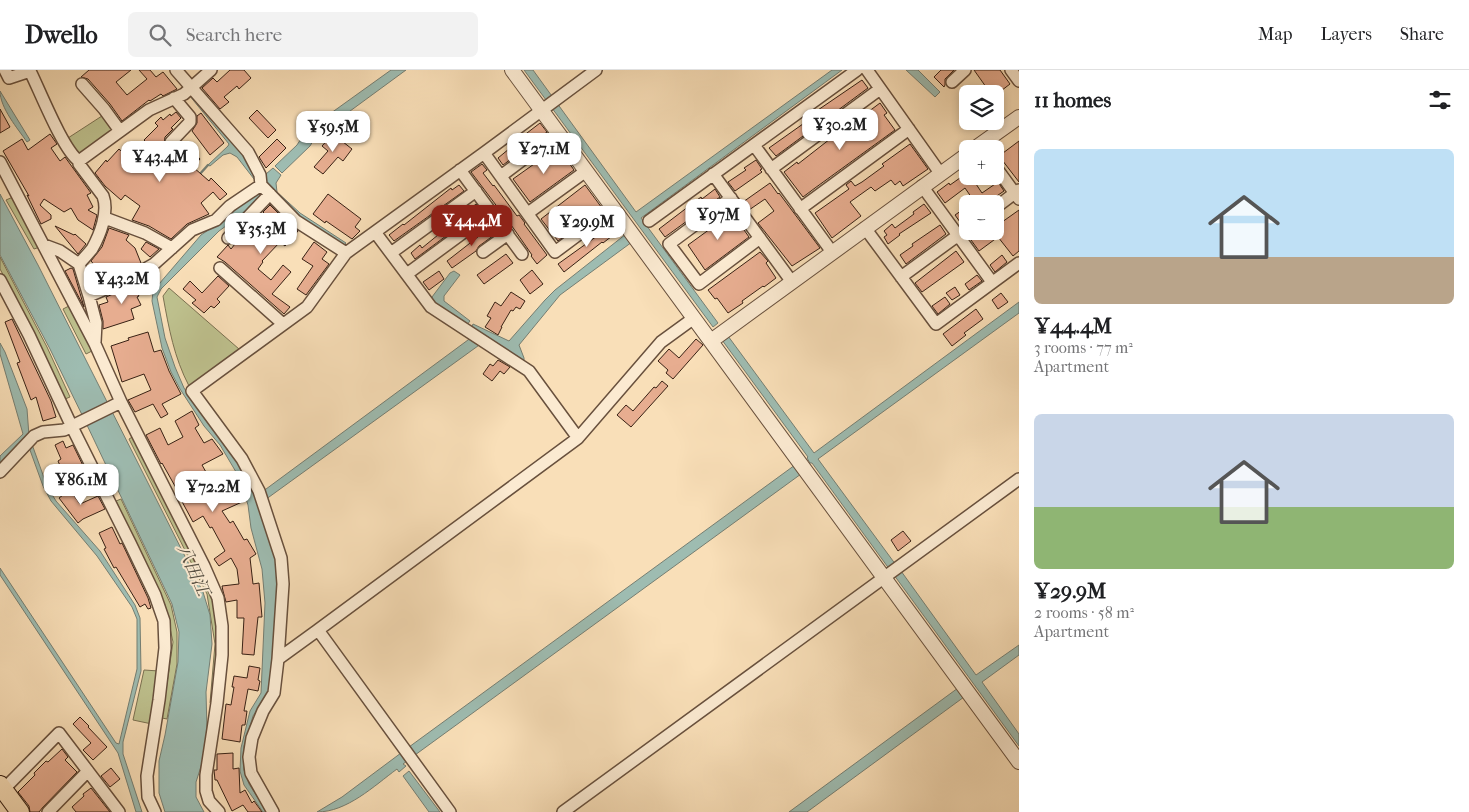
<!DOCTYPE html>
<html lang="en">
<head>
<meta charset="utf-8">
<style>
	body { margin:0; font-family:"IM FELL French Canon","Noto Serif JP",serif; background:#f2f2f2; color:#202124; height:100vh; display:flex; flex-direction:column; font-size:19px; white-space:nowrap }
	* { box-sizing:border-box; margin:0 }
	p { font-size:16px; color:#757577 }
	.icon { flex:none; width:28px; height:28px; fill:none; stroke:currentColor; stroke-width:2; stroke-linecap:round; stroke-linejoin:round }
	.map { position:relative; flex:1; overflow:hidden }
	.side { display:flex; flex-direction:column; background:#fff; width:450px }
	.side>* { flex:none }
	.fabs { position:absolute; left:959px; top:15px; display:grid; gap:10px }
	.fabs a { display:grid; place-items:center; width:45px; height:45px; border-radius:8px; background:#fff; box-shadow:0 2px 8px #0003; font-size:25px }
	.price { position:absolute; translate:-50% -42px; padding:0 11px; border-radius:10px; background:#fff; color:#222; font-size:16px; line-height:32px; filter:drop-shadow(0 1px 2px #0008) }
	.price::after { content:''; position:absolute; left:50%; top:30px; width:15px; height:11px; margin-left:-8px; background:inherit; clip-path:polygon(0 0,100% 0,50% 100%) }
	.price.on { background:#8f2418; color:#fff }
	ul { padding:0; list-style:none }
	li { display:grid; align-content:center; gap:10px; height:265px; padding:0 15px }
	li span { display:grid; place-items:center; height:155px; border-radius:8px; color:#555 }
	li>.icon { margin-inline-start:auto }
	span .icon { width:90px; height:90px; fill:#fffc; stroke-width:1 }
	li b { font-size:21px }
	h2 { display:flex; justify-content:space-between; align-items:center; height:60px; padding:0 15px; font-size:21px }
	header { display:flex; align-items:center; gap:30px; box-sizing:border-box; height:70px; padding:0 25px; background:#fff; border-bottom:1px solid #e0e0e0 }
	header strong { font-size:24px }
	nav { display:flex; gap:28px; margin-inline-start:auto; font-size:18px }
	.search { width:350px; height:45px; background:#f2f2f2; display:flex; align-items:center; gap:12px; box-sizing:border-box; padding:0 18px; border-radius:8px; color:#757577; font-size:19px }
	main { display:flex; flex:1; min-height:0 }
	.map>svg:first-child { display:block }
	.green { fill:#bec18e; stroke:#7b7151 }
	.water { fill:#9ebcb1; stroke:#757e72 }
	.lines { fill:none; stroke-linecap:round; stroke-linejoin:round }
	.stream { stroke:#757e72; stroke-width:2.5 }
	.building { fill:#e7ad90; stroke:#382114 }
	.minor-casing { stroke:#68503d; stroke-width:14 }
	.tertiary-casing { stroke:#68503d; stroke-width:16 }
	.primary-casing { stroke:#382114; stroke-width:20 }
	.minor { stroke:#fbead1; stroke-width:11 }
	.tertiary { stroke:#fbead1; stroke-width:14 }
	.primary { stroke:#f9dfb8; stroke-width:18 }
	.labels { text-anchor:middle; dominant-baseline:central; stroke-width:4; stroke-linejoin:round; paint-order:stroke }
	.water-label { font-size:18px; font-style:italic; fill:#575043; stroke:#fbead1 }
</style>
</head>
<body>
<header>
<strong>Dwello</strong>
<div class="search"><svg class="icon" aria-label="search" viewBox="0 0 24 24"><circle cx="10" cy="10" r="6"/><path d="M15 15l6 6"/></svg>Search here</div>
<nav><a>Map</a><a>Layers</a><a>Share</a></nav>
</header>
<main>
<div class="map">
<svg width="1019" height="742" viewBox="0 0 1019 742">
	<rect width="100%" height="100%" fill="#f9dfb8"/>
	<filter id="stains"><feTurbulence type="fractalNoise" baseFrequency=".004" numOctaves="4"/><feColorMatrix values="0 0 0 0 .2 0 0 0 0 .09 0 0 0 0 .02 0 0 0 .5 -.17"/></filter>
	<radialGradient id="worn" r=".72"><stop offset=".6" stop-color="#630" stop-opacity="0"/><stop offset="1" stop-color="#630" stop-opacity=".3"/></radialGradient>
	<!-- green -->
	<path class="green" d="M105,44L116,61L80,86L68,68Z
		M13,127L40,177L34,179L6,130Z
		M0,187L47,277L70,327L65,329L34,262L0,199Z
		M169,218L239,279L189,316C174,287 169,259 163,226Z
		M69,236L92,281L86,284L63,239Z
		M134,366L212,525L219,569L213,634L210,633L215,574L207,524L129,369Z
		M121,429L171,535L177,562V594L167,649L162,648L173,572L165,535L116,431Z
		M144,600L159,601L152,654L133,650Z"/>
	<!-- water -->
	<path class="water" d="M391,0H406L316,66L310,76L282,103L275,96L297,75L306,61Z
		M524,0H533L636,142L832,0H842L641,148L718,253L713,257Z
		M906,0H918L940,22L935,27Z
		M0,21L30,70L27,72C18,59 0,38 0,21Z
		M192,23L241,81L255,108L254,109L237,87L230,83L223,85L210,96L208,95L228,76L229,74L189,25Z
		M273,98L281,105L276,113L277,122L300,143L346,173L343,176L297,146L267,114L266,104Z
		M259,121L264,125L244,143L219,161L161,219L157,227L165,268L175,297L184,318L207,352L219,365L262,422L472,267L471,259L473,254L509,271L545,230L555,220L626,164L632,172L560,225L519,275L524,288V293L482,273L258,435L277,486L278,505L277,556L270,618L253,646L244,676V700L249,714L267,742H263L244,715L240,701L241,678L250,641L261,623L265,533L262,499L251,458L248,435L239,407L220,375L204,356L180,319L171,302L162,278L152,231L153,221L201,165L207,161L233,138Z
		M0,124L38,195L203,522L210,545L212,574L206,622L207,661L204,687L196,712V727L204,742H165L159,723V691L165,665L178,592L179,562L172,534L86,353L50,279L0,185Z
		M454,201L460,205L444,226V231L470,251L466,256L432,233V227L450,203Z
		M1019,232V243L818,389L896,495L890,500L812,393H810L807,388L808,387L722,270L728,266L814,383Z
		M0,273L5,282L27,339L29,366L47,416L56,431L100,481L135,535L140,548L141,601L123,672V684L142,742H136L118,683L0,505V498L116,673L119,674L137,599V549L132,537L97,486L51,431L43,416L26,369L0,393V386L23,364L0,284Z
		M795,395L801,404L415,685L409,677Z
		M901,501L976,605L1019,575V585L982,612L1019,664V676L894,505Z
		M958,618L964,627L807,742H789Z
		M401,683L407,691L403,694L406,696L399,702L397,699C374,716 347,742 317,742L342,727Z
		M409,701L440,742H429L403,706Z"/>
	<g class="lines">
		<!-- stream -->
		<path class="stream" d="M199,105L208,95"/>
	</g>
	<!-- building -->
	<path class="building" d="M89,0H131L116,12L127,25L147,9L139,0H150L156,7L163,2L177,19L163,26L161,24L150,31L149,30L122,51L110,34L88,9L81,7Z
		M230,0H244L251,8L239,19L237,16L224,27L229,32L220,39L202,18L213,8L217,12Z
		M941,0H954L945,9V15L944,17L934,7Z
		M974,0H1000L1010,14L997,24H991Z
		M862,10L868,18L776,86L769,78L817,44L815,42Z
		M880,33L887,43L884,45L895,60L815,118L803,127L784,102L797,92L798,94L830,69L831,70L852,55L851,52L863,43L864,45Z
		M0,39L10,57L0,63Z
		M257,40L276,60L268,68L249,48Z
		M176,42L181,48L171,58L173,59L165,67L164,74L156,81L174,96L185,84L182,81L188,76L200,89L193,97L209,111L211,108L227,124L220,130L213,122L201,133L209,144L187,154L171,169L149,156L132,150L140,136L125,125L121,130L105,116L95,103L106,90L107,92L119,79L130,89L145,71L144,70L158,56L155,53L161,47L163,50L170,44L171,46Z
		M201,43L224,73L210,85L192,61L197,53V46Z
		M540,53L547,62L539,68L537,66L514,84L515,86L503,95L498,88L515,74L514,73Z
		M50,64L57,74L51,78L60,91L65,87L91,123L87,125L93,137L88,140L97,145L93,160L78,150L71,138L64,142L44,129L40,135L51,145V149L41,154L27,125L29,126L3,81L22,69L28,80Z
		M333,64L352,79L343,91L338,87L323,104L314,97L328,81L322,76Z
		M277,69L286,78L266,98L259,87Z
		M1019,71V112L999,86Z
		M910,74L928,99L903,116L900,111L895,115L891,110L875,121L871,117L850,132L861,146L832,168L815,143L849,119L846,115L851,111L855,116L862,112L884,96L882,94Z
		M558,77L574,100L530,132L513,109Z
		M756,90L762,99L760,100L762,102L735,121L728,112L746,100L744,98Z
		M482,94L487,100L483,103L493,116L494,115L517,146L519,145L525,153L524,154L547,185L537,194L531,186L532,185L514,159L471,102Z
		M967,103L968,106H981L974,111L982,123L998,112L1004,121L985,134H976L965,118L945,133L937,122L949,113L950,115Z
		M770,113L778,124L779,123L820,178L792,196L758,153L774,141L765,129L749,140L743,132Z
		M459,115L464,121L394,171L389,165L403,154L404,155L451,118L452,120Z
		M585,115L602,138L558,171L541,149Z
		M715,119L720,127L665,167L659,159L701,127L702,129Z
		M328,124L361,149L355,157L360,161L352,169L326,151L325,153L313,144Z
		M476,134L481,140L415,189L411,183L420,175L422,178Z
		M924,134L931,143L899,164L900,165L888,174L884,167L887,165L884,161L892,154L895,158L914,144L913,142Z
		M270,135L291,156L298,161L285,176L280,172L262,191L263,192L258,199L271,210L283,195L291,202L272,224L290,237L284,244L225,192L217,187L228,175L231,179L247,159L250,161L266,145L263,142Z
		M968,136V151L963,152L962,150L960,152L955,145Z
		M1019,140V181L1013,186L998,167L979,181L971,170L983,161H995V157Z
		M732,143L749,167L705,200L688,175Z
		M609,155L616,163L603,173L602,172L564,202L558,194L597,166L596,164Z
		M940,155L946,164L906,194L900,185L913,176L912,174Z
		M55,156L74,165L75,164L86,174L78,184Z
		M492,156L497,163L479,176L476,181L452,198L447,191Z
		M109,158L129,165L126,170L135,178L141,193L121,204L94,216L93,213L97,211L91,203L97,198L91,191L102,177Z
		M146,172L159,179L150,187L141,179Z
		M314,172L327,182L322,189L329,194L306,225L297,219L313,196L302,189Z
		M956,181L964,192L922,222L915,213Z
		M760,182L768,191L766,193L776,208L764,217L763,216L742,231L743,233L728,243L717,228L715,229L708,220Z
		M506,184L513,193L484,214L477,205Z
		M1002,185L1007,192L995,202L990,195Z
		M71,198L73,199L84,237L65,201Z
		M532,200L543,214L530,224L520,210Z
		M439,201L444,209L429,220L423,212Z
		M977,205L982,211L969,220L965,214Z
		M218,206L229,216L217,229L220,232L214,238L211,236L204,243L192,233L196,230L183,219L190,211L202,223Z
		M147,207L150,214L136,221L139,226L137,227L141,235L131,239L134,249L103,259V251L99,235L108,232L106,227L127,218Z
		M955,217L960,225L952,230L946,223Z
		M511,222L525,231L520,239L516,237L513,241L511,240L501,257H502L498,265L485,257L491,248L487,246L495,232L501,236Z
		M1001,223L1008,232L998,239L992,230Z
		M945,227L950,234L938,244L932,236Z
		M976,239L983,249L964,263L966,265L952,276L943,264Z
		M12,249L51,331L56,347L43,351L36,327L31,330L17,293L20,292L5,252Z
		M148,262L154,282L161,280L169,301L181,324L162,334L168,344L161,348L153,334L135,342L128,330L151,320L144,304L122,312L111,276L129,270L128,268Z
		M696,269L703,275L673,309L666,303L668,300L658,291L669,279L679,288Z
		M498,290L510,297L504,304L500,301L492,311L483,304L490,294L493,296Z
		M662,311L668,316L631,357L617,345L626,335L633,341L654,317L656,318Z
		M192,341L199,355L195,358L204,373L212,369L223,384L202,395L211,411L231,402L242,432L222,441L230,453L233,451L244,470L247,469L256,484L250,488L253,514L259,513L262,547H258L254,585L242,584L244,548H237V530L226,532L223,521L222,516L239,514L237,499L231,488L219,496L214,489L225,481L212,457L210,458L203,446L193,452L179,426L180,425L162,393L161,394L146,365L160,358L168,375L183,367L175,351Z
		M63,371L66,378L73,375L89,408L84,411L79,399L77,400V399L64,405L58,391L61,389L55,375Z
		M70,420L80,434L98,426L105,439L83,449L78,453L59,428Z
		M112,457L120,474L122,473L148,528L151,538L148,539L145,534L140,537L116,497L114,498L104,479L106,478L99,463Z
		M903,461L911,471L898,481L891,470Z
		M249,596L260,598L258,610L260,611L258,621L248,619L244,641H247L245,655H242L240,672L222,669L226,634L231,635L234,617H232L234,606L247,608Z
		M80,647L89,656L88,657L107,677L93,690L83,680L91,673L73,654Z
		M62,679L68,687L65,690L77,702L43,737L39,742H30L29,736L18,722L35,705L34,703L46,691L48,692Z
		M233,683V699L239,698L240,723L245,720L252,733L254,731L262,742H248L243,735L232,741L217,710H215L214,700H217V684Z
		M111,698L120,709L110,717L101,706Z
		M91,718L110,742H76L72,737L84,726L83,724Z"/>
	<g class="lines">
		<defs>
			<path id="minor" d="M5,0L9,8L30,1C40,21 63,80 79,91V94L103,126C109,142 100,165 92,179C88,184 83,189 79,194L89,226L96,253L95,272
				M176,0L248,82L260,105L261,115L296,151L346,183
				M867,0L940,103
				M1011,0L1019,11
				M952,12L965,0
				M82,14L104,39L120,61
				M171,72L190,52V47L174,28
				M754,75L832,182
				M484,83L555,182L614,138
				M79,91L149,40L184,24L211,0
				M0,92L95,274L121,332L204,496L218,528L222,556V585L217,633L206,705V721L209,731L219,742
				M995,96L1019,129
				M771,99L880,19
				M460,100L522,184
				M713,104L792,212
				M501,106L558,63
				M922,116L992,212
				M731,128L669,174L699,214L760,168
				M995,138L1019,120
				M800,139L909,59
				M528,143L586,101
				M105,148L145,163L172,178
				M649,151L857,0
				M865,158L936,254L1019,193
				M375,162L484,83L596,0
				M228,168L270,124
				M44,175L60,181L79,194
				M483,182L508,164
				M391,183L476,121
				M220,198L283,254
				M407,204L491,142
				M901,207L968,158
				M0,210L29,265L72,357L130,473L155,525L164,551L165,578L159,630L147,706L148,727L155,742
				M89,226L124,211L154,194L192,160L216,150L230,136L261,115
				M0,402L34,366L43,362L64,360L121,332
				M318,560L278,589L283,514L281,488L259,421L242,389L192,321L307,237L346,183L375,162L431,237L529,301L578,368
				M3,720L59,663L119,742
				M48,742L88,701
				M273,742L251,703L249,687L252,668L263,641L274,623L278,589
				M450,742L318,560L578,368L661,272L694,248
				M563,742L1019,409"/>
			<path id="tertiary" d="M512,0L1019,692
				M974,79L1019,47
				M711,271L968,84"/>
			<path id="primary" d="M0,715L20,742"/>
		</defs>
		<!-- minor casing -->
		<use href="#minor" class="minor-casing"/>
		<!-- tertiary casing -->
		<use href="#tertiary" class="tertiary-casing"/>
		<!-- primary casing -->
		<use href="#primary" class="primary-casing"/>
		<!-- minor -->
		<use href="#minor" class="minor"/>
		<!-- tertiary -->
		<use href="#tertiary" class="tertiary"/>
		<!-- primary -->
		<use href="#primary" class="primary"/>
	</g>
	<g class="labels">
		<!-- water labels -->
		<g class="water-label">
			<text transform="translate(193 500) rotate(66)">八田江</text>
		</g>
	</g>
	<rect width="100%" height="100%" filter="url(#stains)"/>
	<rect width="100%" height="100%" fill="url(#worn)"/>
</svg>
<div class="fabs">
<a><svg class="icon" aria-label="layers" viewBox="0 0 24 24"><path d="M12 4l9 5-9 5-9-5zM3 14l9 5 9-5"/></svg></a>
<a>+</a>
<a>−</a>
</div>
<b class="price" style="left:840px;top:81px">¥30.2M</b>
<b class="price" style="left:333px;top:83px">¥59.5M</b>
<b class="price" style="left:544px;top:105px">¥27.1M</b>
<b class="price" style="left:160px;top:113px">¥43.4M</b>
<b class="price" style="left:718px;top:171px">¥97M</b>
<b class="price on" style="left:472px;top:177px">¥44.4M</b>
<b class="price" style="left:587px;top:178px">¥29.9M</b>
<b class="price" style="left:261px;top:185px">¥35.3M</b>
<b class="price" style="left:122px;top:235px">¥43.2M</b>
<b class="price" style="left:81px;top:436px">¥86.1M</b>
<b class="price" style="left:213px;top:443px">¥72.2M</b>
</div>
<section class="side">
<h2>11 homes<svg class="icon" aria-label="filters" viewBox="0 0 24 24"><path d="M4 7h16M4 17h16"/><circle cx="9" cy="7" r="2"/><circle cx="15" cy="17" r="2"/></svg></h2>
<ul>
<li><span style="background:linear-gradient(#bfe0f5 70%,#b9a48a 0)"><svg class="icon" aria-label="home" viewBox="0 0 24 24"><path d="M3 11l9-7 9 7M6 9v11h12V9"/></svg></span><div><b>¥44.4M</b><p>3 rooms · 77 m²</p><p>Apartment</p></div></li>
<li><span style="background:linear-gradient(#c9d6e8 60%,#8fb573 0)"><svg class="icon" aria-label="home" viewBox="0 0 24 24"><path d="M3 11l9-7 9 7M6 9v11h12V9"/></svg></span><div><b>¥29.9M</b><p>2 rooms · 58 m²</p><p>Apartment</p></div></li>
</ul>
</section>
</main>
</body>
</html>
